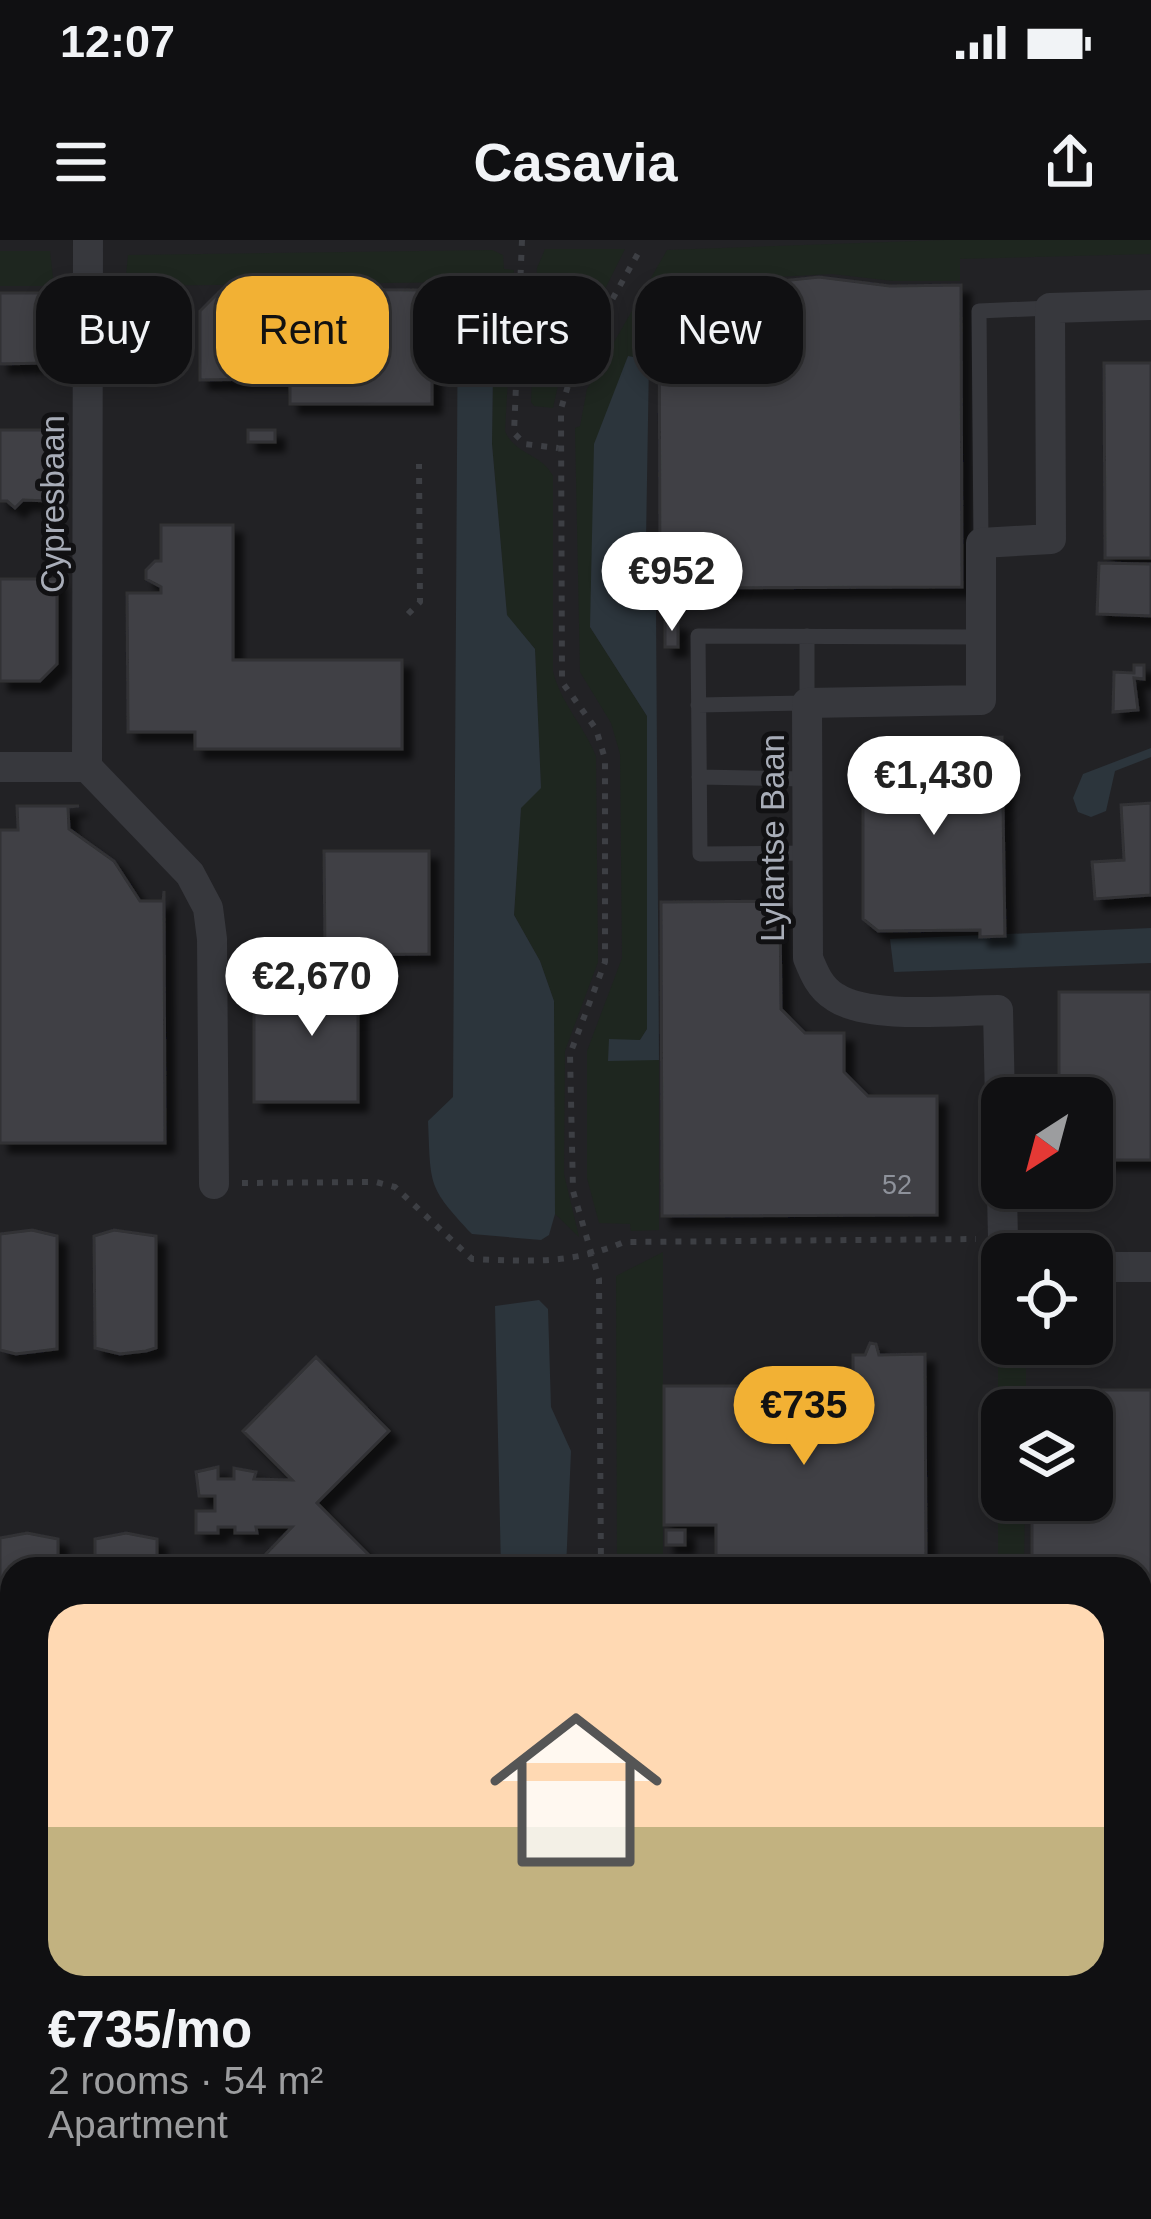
<!DOCTYPE html>
<html lang="en">
<head>
<meta charset="utf-8">
<style>
	body { margin:0; font-family:Arial,sans-serif; background:#1e1e20; color:#f1f3f6; height:100vh; display:flex; flex-direction:column; font-size:45px; white-space:nowrap }
	* { box-sizing:border-box; margin:0 }
	p { font-size:39px; color:#9c9d9f }
	.icon { flex:none; width:66px; height:66px; fill:none; stroke:currentColor; stroke-width:2; stroke-linecap:round; stroke-linejoin:round }
	.map { position:relative; flex:1; overflow:hidden }
	.side { position:absolute; left:0px; top:1317px; width:1152px; height:663px; display:flex; flex-direction:column; background:#101012; border-radius:36px 36px 0 0; box-shadow:0 6px 18px #0003,0 0 0 3px #303032 }
	.side>* { flex:none }
	.guide { position:absolute; left:36px; top:36px; width:1080px; height:108px; display:flex; gap:24px }
	.needle { width:78px; rotate:216deg }
	.fabs { position:absolute; left:981px; top:837px; display:grid; gap:24px }
	.fabs a { display:grid; place-items:center; width:132px; height:132px; border-radius:24px; background:#101012; box-shadow:0 6px 18px #0003,0 0 0 3px #303032; font-size:60px }
	.price { position:absolute; translate:-50% -102px; padding:0 27px; border-radius:42px; background:#fff; color:#222; font-size:39px; line-height:78px; filter:drop-shadow(0 3px 6px #0008) }
	.price::after { content:''; position:absolute; left:50%; top:72px; width:36px; height:27px; margin-left:-18px; background:inherit; clip-path:polygon(0 0,100% 0,50% 100%) }
	.price.current { background:#f2b134; color:#111 }
	ul { padding:0; list-style:none }
	li { display:grid; align-content:center; gap:24px; height:636px; padding:0 48px }
	li span { display:grid; place-items:center; height:372px; border-radius:36px; color:#555 }
	li>.icon { margin-inline-start:auto }
	span .icon { width:216px; height:216px; fill:#fffc; stroke-width:1 }
	li b { font-size:51px }
	.pill { padding:0 42px; border-radius:36px; background:#101012; box-shadow:0 6px 18px #0003,0 0 0 3px #303032; font-size:42px; line-height:108px }
	.pill.current { background:#f2b134; color:#111 }
	.status { display:flex; justify-content:space-between; align-items:center; height:84px; padding:0 60px; background:#101012; direction:ltr }
	.status svg { height:33px; fill:currentColor }
	header { display:flex; justify-content:space-between; align-items:center; height:156px; padding:0 48px; background:#101012; font-size:54px; font-weight:700 }
	.map>svg:first-child { display:block }
	.built { fill:#222225; fill-rule:evenodd }
	.green { fill:#1e261f }
	.water { fill:#2c353c }
	.building { fill:#404145; stroke:#303034; stroke-width:3; filter:url(#shadow) }
	.lines { fill:none; stroke-linecap:round; stroke-linejoin:round }
	.path { stroke:#3d3f44; stroke-width:6; stroke-dasharray:6 9; stroke-linecap:butt }
	.lane { stroke:#37383d; stroke-width:15 }
	.street { stroke:#37383d; stroke-width:30 }
	.highway { stroke:#63666e; stroke-width:54 }
	.labels { text-anchor:middle; dominant-baseline:central; stroke-width:10; stroke-linejoin:round; paint-order:stroke }
	.number-label { font-size:27px; fill:#8e929b }
	.street-label { font-size:33px; fill:#a8adb8; stroke:#111113 }
</style>
</head>
<body>
<div class="status"><b>12:07</b><svg viewBox="0 0 49 12"><path d="M0 12V9h3v3zM5 12V6h3v6zM10 12V3h3v9zM15 12V0h3v12zM26 1h20v11H26zM47 4h2v5h-2z"/></svg></div>
<header><svg class="icon" aria-label="menu" viewBox="0 0 24 24"><path d="M4 6h16M4 12h16M4 18h16"/></svg>Casavia<svg class="icon" aria-label="share" viewBox="0 0 24 24"><path d="M12 15V3M7 8l5-5 5 5M5 13v7h14v-7"/></svg></header>
<div class="map">
<svg width="1151" height="1979" viewBox="0 0 1151 1979">
	<defs>
		<filter id="shadow"><feDropShadow dx="9" dy="9" stdDeviation="3" flood-color="#0009"/></filter>
	</defs>
	<rect width="100%" height="100%" fill="#161618"/>
	<!-- built -->
	<path class="built" d="M0,0H1151V1756L1140,1755V1329H12V1717H0ZM1002,858H1092V948H1002ZM1002,1014H1092V1104H1002ZM1002,1170H1092V1260H1002Z"/>
	<!-- green -->
	<path class="green" d="M944,0H1151V14L960,19V41H893L832,34L659,43L657,109L649,120L628,116L590,387L647,476V789L640,800L608,820H659V990L631,991L630,984L599,983L587,938V811L622,718L620,514L611,483L580,432L575,188L580,186L587,149L667,10Z
		M545,9H625L559,141L553,168L534,166L531,162L537,28Z
		M492,10L503,15L504,29L514,30L505,191C515,215 541,213 553,236V431C560,462 584,486 596,516L598,722L565,811L564,934L579,997L555,974L554,761L540,721L514,675L521,567L541,547L535,409L507,376L492,204L494,55L487,45L470,42L125,46L128,15Z
		M50,11L54,46H0V11Z
		M663,1012V1329H617L616,1036Z
		M998,1039H1002V1104H1026V1170H1002V1260H1025L1024,1329H998Z
		M1140,1491H1151V1548H1140Z
		M1140,1641H1151V1773H1140Z
		M0,1663H12V1777H0Z
		M1140,1827H1151V1919L1140,1918Z"/>
	<!-- water -->
	<path class="water" d="M470,42L488,45L494,55L492,204L507,375L535,409L541,548L521,568L514,675L540,721L554,761L555,974L549,995L541,1000L472,994C427,946 431,946 428,881L453,857L458,51Z
		M628,116L649,120L645,361L656,368L659,820L608,821L609,799L640,800L647,789V476L590,387L594,204Z
		M1151,508V517L1115,531L1106,571L1091,577L1078,572L1073,558L1083,534Z
		M1151,688V723L894,732L890,699Z
		M539,1060L548,1069L551,1167L571,1211L566,1329H501L495,1066Z
		M1140,1548H1151V1641H1140Z
		M12,1571V1663H0V1572Z"/>
	<!-- building -->
	<path class="building" d="M819,37L890,46L961,45L962,347L660,348L659,46H734Z
		M222,49L432,50V164H290V139L200,140V71Z
		M0,53H47V123L0,124Z
		M1104,123H1151V318H1105Z
		M0,190H47V216L57,225L47,235V261L23,260L15,268L7,261H0Z
		M248,190H275V202H248Z
		M161,285H233V420H402V509H195V492H128L127,353H161V347L146,339V330L155,321H161Z
		M1099,323L1151,324V376L1097,374Z
		M0,339H57V424L40,441H0Z
		M665,382H678V407H665Z
		M1134,425H1144V439L1134,438L1138,470L1113,472L1114,432L1134,433Z
		M1002,497L1005,696L980,697V690L878,691L863,679V517L876,505L978,504V498Z
		M1151,563V655L1095,659L1092,622L1124,620L1121,565Z
		M17,566H79L68,567L69,589L114,621L140,661H163L164,651L165,903H0V590H18Z
		M324,611H429V714L325,715Z
		M780,661L781,769L805,793H844V832L868,856H937V975L662,976L661,662Z
		M325,715H370V762H358V862H254V758H325Z
		M1059,752H1151V920H1092V858H1059Z
		M32,990L57,996V1109L16,1114L0,1110V994Z
		M114,990L156,996V1108L146,1111L120,1114L95,1108L94,996Z
		M983,1094H997V1105H983Z
		M870,1103L876,1104L879,1115L925,1114L926,1322H856V1329H716V1285H664V1146H853V1115H865Z
		M316,1117L389,1191L317,1263L383,1329H273L262,1318L292,1287H256L257,1293H235V1287H218V1293H196V1271H215V1256H199L196,1232L218,1227V1239H234V1228L256,1232L254,1239L292,1240L243,1191Z
		M1031,1150H1151V1408H1140V1329H1032V1260H1092V1170H1031Z
		M666,1290H685V1305H666Z
		M27,1293L58,1299V1329H12V1416L0,1413V1298Z
		M126,1293L157,1299V1329H95V1299Z"/>
	<g class="lines">
		<!-- path -->
		<path class="path" d="M522,0L514,193L525,204L558,208
			M408,374L420,362L419,224
			M242,943L376,942L395,947L472,1019C530,1021 570,1025 624,1002L976,999
			M601,1329L599,1039L573,951L570,814L605,722V519L596,489L562,442L561,169L573,129L640,10"/>
		<!-- lane -->
		<path class="lane" d="M981,303L979,71L1050,68
			M698,465L807,463V396
			M699,537L807,539
			M807,613L700,614L698,396L980,397"/>
		<!-- street -->
		<path class="street" d="M88,0L87,527L190,634L208,668L212,699L214,944
			M0,527H87
			M1011,1014L1003,999L998,770C956,770 869,780 835,757C820,748 814,733 808,718L807,463L981,460V303L1051,299L1050,68L1151,65
			M1092,1027H1151"/>
		<!-- highway -->
		<path class="highway" d="M1140,1791H1151
			M0,1801L12,1800
			M0,1858H12
			M0,1944L12,1945
			M1140,1958L1151,1959
			M410,1968L567,1979"/>
	</g>
	<g class="labels">
		<!-- number labels -->
		<g class="number-label">
			<text x="897" y="945">52</text>
		</g>
		<!-- street labels -->
		<g class="street-label">
			<text transform="translate(52 264) rotate(-90)">Cypresbaan</text>
			<text transform="translate(772 598) rotate(-90)">Lylantse Baan</text>
		</g>
	</g>
</svg>
<div class="fabs">
<a><svg class="needle" viewBox="-14 -14 28 28"><path d="M0-13l5 13h-10z" fill="#e53935"/><path d="M0 13l5-13h-10z" fill="#9c9d9f"/></svg></a>
<a><svg class="icon" aria-label="locate" viewBox="0 0 24 24"><circle cx="12" cy="12" r="6"/><path d="M12 2v4M12 18v4M2 12h4M18 12h4"/></svg></a>
<a><svg class="icon" aria-label="layers" viewBox="0 0 24 24"><path d="M12 4l9 5-9 5-9-5zM3 14l9 5 9-5"/></svg></a>
</div>
<b class="price" style="left:672px;top:394px">€952</b>
<b class="price" style="left:934px;top:598px">€1,430</b>
<b class="price" style="left:312px;top:799px">€2,670</b>
<b class="price current" style="left:804px;top:1228px">€735</b>
<div class="guide">
<a class="pill">Buy</a>
<a class="pill current">Rent</a>
<a class="pill">Filters</a>
<a class="pill">New</a>
</div>
<section class="side">
<ul>
<li><span style="background:linear-gradient(#ffd9b3 60%,#c2b280 0)"><svg class="icon" aria-label="home" viewBox="0 0 24 24"><path d="M3 11l9-7 9 7M6 9v11h12V9"/></svg></span><div><b>€735/mo</b><p>2 rooms · 54 m²</p><p>Apartment</p></div></li>
</ul>
</section>
</div>
</body>
</html>
